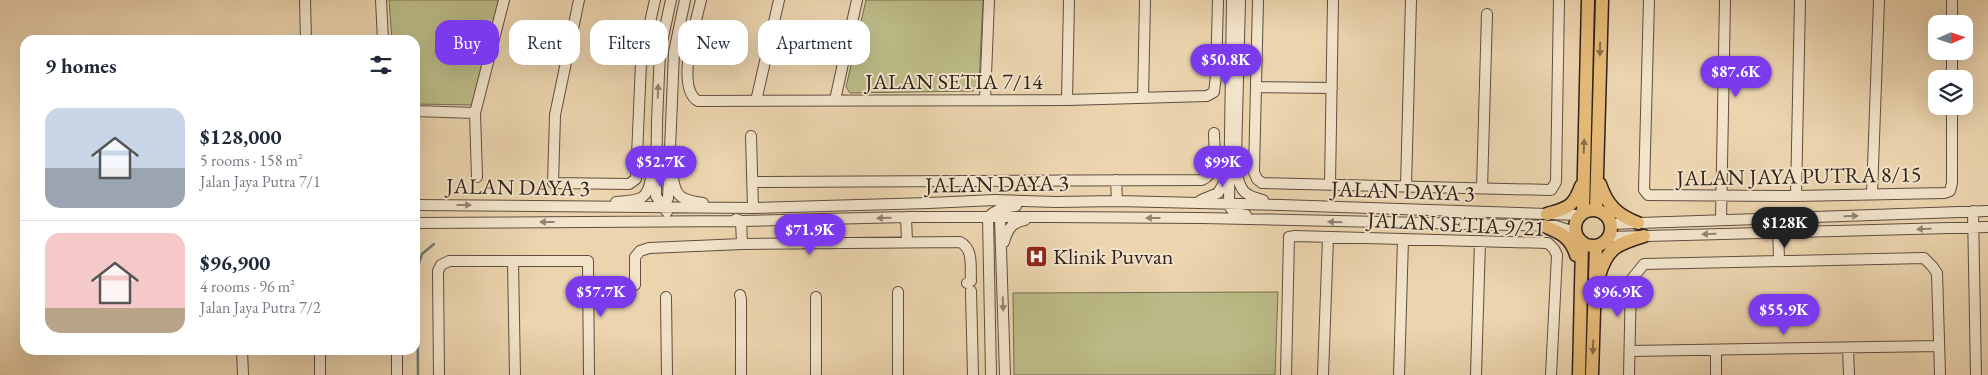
<!DOCTYPE html>
<html lang="en">
<head>
<meta charset="utf-8">
<style>
	body { margin:0; font-family:"EB Garamond",serif; background:#f6f6f7; color:#1f2937; height:100vh; display:flex; flex-direction:column; font-size:19px; white-space:nowrap }
	* { box-sizing:border-box; margin:0 }
	p { font-size:16px; color:#747a83 }
	.icon { flex:none; width:28px; height:28px; fill:none; stroke:currentColor; stroke-width:2; stroke-linecap:round; stroke-linejoin:round }
	.map { position:relative; flex:1; overflow:hidden }
	.side { position:absolute; left:20px; top:35px; width:400px; height:320px; display:flex; flex-direction:column; background:#fff; border-radius:15px; box-shadow:0 5px 20px #0002 }
	.side>* { flex:none }
	.hud { position:absolute; left:435px; top:20px; width:475px; height:45px; display:flex; gap:10px }
	.needle { width:32px; rotate:87deg }
	.fabs { position:absolute; left:1928px; top:15px; display:grid; gap:10px }
	.fabs a { display:grid; place-items:center; width:45px; height:45px; border-radius:10px; background:#fff; box-shadow:0 5px 20px #0002; font-size:25px }
	.price { position:absolute; translate:-50% -42px; padding:0 11px; border-radius:18px; background:#7c3aed; color:#fff; font-size:16px; line-height:32px; filter:drop-shadow(0 1px 2px #0008) }
	.price::after { content:''; position:absolute; left:50%; top:30px; width:15px; height:11px; margin-left:-8px; background:inherit; clip-path:polygon(0 0,100% 0,50% 100%) }
	.price.on { background:#222; color:#fff }
	ul { padding:0; list-style:none }
	li { display:flex; align-items:center; gap:15px; height:125px; padding:0 25px }
	li+li { border-top:1px solid #e0e1e3 }
	li span { display:grid; place-items:center; flex:none; width:140px; height:100px; border-radius:15px; color:#555 }
	li>.icon { margin-inline-start:auto }
	span .icon { width:60px; height:60px; fill:#fffc; stroke-width:1 }
	li b { font-size:21px }
	h2 { display:flex; justify-content:space-between; align-items:center; height:60px; padding:0 25px; font-size:21px }
	.tag { padding:0 18px; border-radius:15px; background:#fff; box-shadow:0 5px 20px #0002; font-size:18px; line-height:45px }
	.tag.on { background:#7c3aed; color:#fff }
	.map>svg:first-child { display:block }
	.green { fill:#bcbb87; stroke:#766e52 }
	.lines { fill:none; stroke-linecap:round; stroke-linejoin:round }
	.stream { stroke:#6f7b75; stroke-width:2.5 }
	.minor-casing { stroke:#5f4e40; stroke-width:12 }
	.major-casing { stroke:#30221c; stroke-width:15 }
	.minor { stroke:#f2e3ca; stroke-width:10 }
	.major { stroke:#e6ba77; stroke-width:12 }
	.oneway { fill:#8b6e4a }
	.oneway2 { fill:#918273 }
	.labels { text-anchor:middle; dominant-baseline:central; stroke-width:4; stroke-linejoin:round; paint-order:stroke }
	.street-label { font-size:22px; fill:#30221c; stroke:#f2e3ca }
	.poi-label { font-size:22px; fill:#30221c; stroke:#f2e3ca; text-anchor:start }
</style>
</head>
<body>
<div class="map">
<svg width="1988" height="375" viewBox="0 0 1988 375">
	<rect width="100%" height="100%" fill="#ebd4ae"/>
	<filter id="stains"><feTurbulence type="fractalNoise" baseFrequency=".004" numOctaves="4"/><feColorMatrix values="0 0 0 0 .2 0 0 0 0 .09 0 0 0 0 .02 0 0 0 .5 -.17"/></filter>
	<radialGradient id="worn" r=".72"><stop offset=".6" stop-color="#630" stop-opacity="0"/><stop offset="1" stop-color="#630" stop-opacity=".3"/></radialGradient>
	<!-- green -->
	<path class="green" d="M389,0H499L474,105L415,104V40H392Z
		M866,0H983L979,85L973,91L850,93L846,87Z
		M1278,292L1275,375H1014L1013,293Z"/>
	<g class="lines">
		<!-- stream -->
		<path class="stream" d="M418,375L417,269L422,254L434,244"/>
		<defs>
			<path id="minor" d="M305,0L306,40
				M381,0L383,40
				M579,0L555,115L553,183L629,184L636,179L641,63L655,0
				M701,0C696,22 675,88 698,101L1067,100L1207,96L1214,92L1216,76L1218,0
				M1232,0L1229,204C1231,213 1238,214 1246,215
				M1258,0L1254,172L1257,179L1262,183L1551,190L1556,182L1559,0
				M1649,0L1644,190L1648,195L1796,196L1944,193L1950,191L1952,183V106
				M1952,0V24
				M1952,51V79
				M1257,87L1332,88
				M1143,98L1145,0
				M835,100L857,0
				M985,100L989,0
				M1067,100L1069,0
				M756,101L779,0
				M415,111L475,113
				M751,136L753,208
				M1236,156L1240,0
				M1236,172C1241,191 1243,195 1263,200
				M477,177L475,113L504,0
				M673,177C675,198 683,200 703,203
				M1116,180L1117,201
				M753,182L1202,180C1219,173 1214,149 1214,133
				M1330,184L1333,0
				M1406,186L1411,0
				M1482,188L1487,14
				M1872,194L1879,0
				M1796,196L1800,0
				M1201,200L1218,193L1228,176
				M616,202C638,200 648,202 651,177
				M415,205L753,208L929,203L995,200L1056,202L1117,201L1281,205L1579,215
				M663,208L668,198L674,52L685,0
				M1973,211L1976,375
				M667,212L656,196L657,121L660,51L671,0
				M906,217L907,242
				M988,217L991,375
				M988,217C997,209 1004,207 1016,206
				M1000,217L1005,375
				M736,219L741,221L742,244
				M1721,220L1725,0
				M415,223L741,221L906,217H1050L1202,218L1556,226L1575,232
				M1610,224L1988,211
				M1778,227L1779,261
				M1608,237L1988,227
				M1004,242C1007,230 1012,222 1025,220
				M513,261L515,375
				M635,285V257L640,251L649,248L742,244L960,242C974,249 970,267 971,281L967,283
				M971,291L973,375
				M898,292V375
				M740,295L741,299V375
				M666,297L667,375
				M816,297V375
				M1848,348L1849,375
				M242,350L243,375
				M320,350V375
				M1630,351L1939,346
				M397,375V350
				M439,375L438,271L441,265L449,261H588L589,375
				M1286,375L1289,237L1295,236L1548,243L1554,249L1557,255L1551,375
				M1323,375L1328,237
				M1399,375L1403,239
				M1476,375L1480,241
				M1629,375L1631,280L1644,264L1924,258L1932,266L1937,273L1940,375
				M1716,375V350"/>
			<path id="major" d="M1600,184C1607,205 1617,215 1638,223
				M1575 228a18 18 0 1 1 36 0a18 18 0 1 1-36 0Z
				M1596,210L1602,0
				M1583,213L1588,0
				M1547,214C1567,208 1573,208 1581,186
				M1544,226C1559,232 1571,237 1576,255
				M1599,276C1607,248 1617,244 1644,236
				M1579,375L1582,243
				M1592,375L1596,246"/>
		</defs>
		<!-- minor casing -->
		<use href="#minor" class="minor-casing"/>
		<!-- major casing -->
		<use href="#major" class="major-casing"/>
		<!-- minor -->
		<use href="#minor" class="minor"/>
		<!-- major -->
		<use href="#major" class="major"/>
	</g>
	<!-- one-way arrows -->
	<defs><path id="oneway-solid" d="M-6-.8H1V-3.2L6.5 0L1 3.2V.8H-6Z" transform="scale(1.25)"/></defs>
	<g class="oneway">
		<use href="#oneway-solid" transform="translate(1600 49) rotate(92)"/>
		<use href="#oneway-solid" transform="translate(1584 146) rotate(-88)"/>
		<use href="#oneway-solid" transform="translate(1593 347) rotate(92)"/>
	</g>
	<g class="oneway2">
		<use href="#oneway-solid" transform="translate(658 91) rotate(-88)"/>
		<use href="#oneway-solid" transform="translate(464 205)"/>
		<use href="#oneway-solid" transform="translate(1851 216) rotate(-2)"/>
		<use href="#oneway-solid" transform="translate(884 218) rotate(179)"/>
		<use href="#oneway-solid" transform="translate(1153 218) rotate(-180)"/>
		<use href="#oneway-solid" transform="translate(547 222) rotate(180)"/>
		<use href="#oneway-solid" transform="translate(1335 222) rotate(-179)"/>
		<use href="#oneway-solid" transform="translate(1924 229) rotate(179)"/>
		<use href="#oneway-solid" transform="translate(1709 234) rotate(179)"/>
		<use href="#oneway-solid" transform="translate(1003 304) rotate(88)"/>
	</g>
	<!-- icons -->
	<defs>
		<symbol id="hospital-square" viewBox="-11 -11 22 22"><rect x="-9" y="-9" width="18" height="18" rx="4" fill="#8f2418" stroke="#f2e3ca"/><path d="M-5-5h3v3.5h4V-5h3V5h-3V1.5h-4V5h-3Z" fill="#fff"/></symbol>
	</defs>
	<g fill-rule="evenodd">
		<use href="#hospital-square" x="1024" y="244" width="25" height="25"/>
	</g>
	<g class="labels">
		<!-- street labels -->
		<g class="street-label">
			<text x="954" y="81">JALAN SETIA 7/14</text>
			<text transform="translate(1799 176) rotate(-1)">JALAN JAYA PUTRA 8/15</text>
			<text transform="translate(997 184) rotate(-1)">JALAN DAYA 3</text>
			<text transform="translate(518 187) rotate(1)">JALAN DAYA 3</text>
			<text transform="translate(1403 191) rotate(2)">JALAN DAYA 3</text>
			<text transform="translate(1456 224) rotate(3)">JALAN SETIA 9/21</text>
		</g>
		<!-- poi labels -->
		<g class="poi-label">
			<text x="1053" y="256">Klinik Puvvan</text>
		</g>
	</g>
	<rect width="100%" height="100%" filter="url(#stains)"/>
	<rect width="100%" height="100%" fill="url(#worn)"/>
</svg>
<div class="fabs">
<a><svg class="needle" viewBox="-14 -14 28 28"><path d="M0-13l5 13h-10z" fill="#e53935"/><path d="M0 13l5-13h-10z" fill="#747a83"/></svg></a>
<a><svg class="icon" aria-label="layers" viewBox="0 0 24 24"><path d="M12 4l9 5-9 5-9-5zM3 14l9 5 9-5"/></svg></a>
</div>
<b class="price" style="left:1226px;top:86px">$50.8K</b>
<b class="price" style="left:1736px;top:98px">$87.6K</b>
<b class="price" style="left:661px;top:188px">$52.7K</b>
<b class="price" style="left:1223px;top:188px">$99K</b>
<b class="price on" style="left:1785px;top:249px">$128K</b>
<b class="price" style="left:810px;top:256px">$71.9K</b>
<b class="price" style="left:601px;top:318px">$57.7K</b>
<b class="price" style="left:1618px;top:318px">$96.9K</b>
<b class="price" style="left:1784px;top:336px">$55.9K</b>
<div class="hud">
<a class="tag on">Buy</a>
<a class="tag">Rent</a>
<a class="tag">Filters</a>
<a class="tag">New</a>
<a class="tag">Apartment</a>
</div>
<section class="side">
<h2>9 homes<svg class="icon" aria-label="filters" viewBox="0 0 24 24"><path d="M4 7h16M4 17h16"/><circle cx="9" cy="7" r="2"/><circle cx="15" cy="17" r="2"/></svg></h2>
<ul>
<li><span style="background:linear-gradient(#c9d6e8 60%,#9aa5b1 0)"><svg class="icon" aria-label="home" viewBox="0 0 24 24"><path d="M3 11l9-7 9 7M6 9v11h12V9"/></svg></span><div><b>$128,000</b><p>5 rooms · 158 m²</p><p>Jalan Jaya Putra 7/1</p></div></li>
<li><span style="background:linear-gradient(#f6c9c9 75%,#b9a48a 0)"><svg class="icon" aria-label="home" viewBox="0 0 24 24"><path d="M3 11l9-7 9 7M6 9v11h12V9"/></svg></span><div><b>$96,900</b><p>4 rooms · 96 m²</p><p>Jalan Jaya Putra 7/2</p></div></li>
</ul>
</section>
</div>
</body>
</html>
